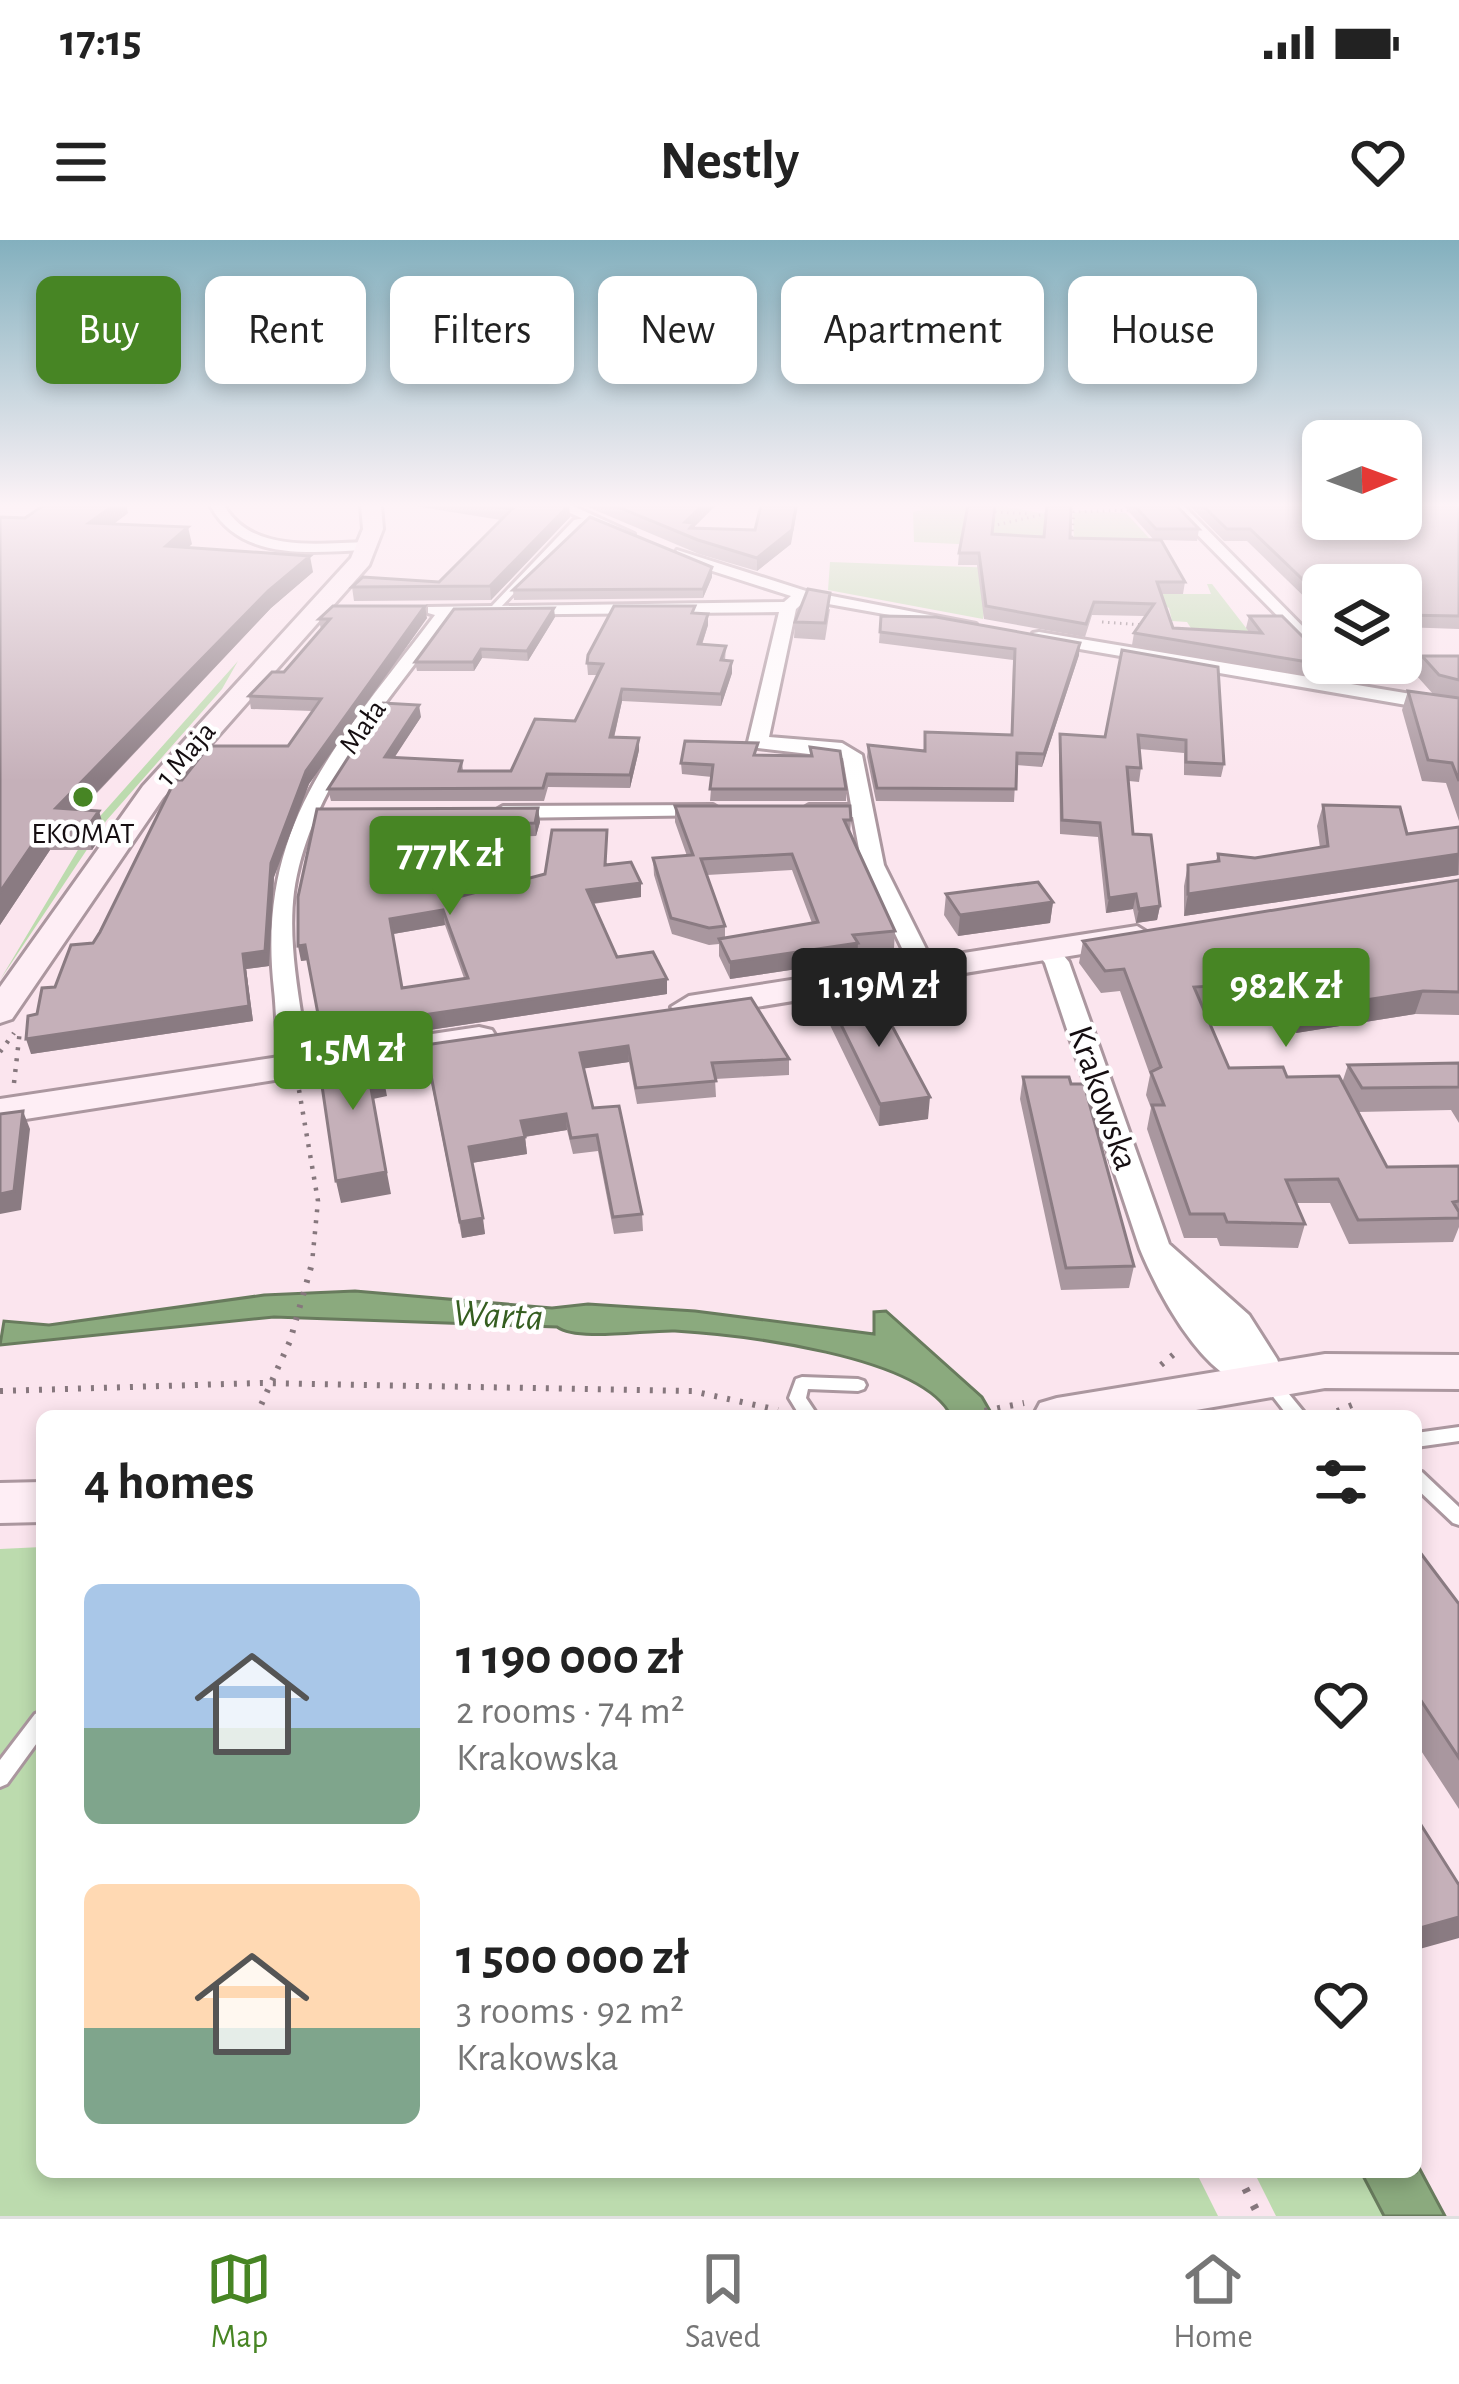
<!DOCTYPE html>
<html lang="en">
<head>
<meta charset="utf-8">
<style>
	body { margin:0; font-family:"Alegreya Sans",sans-serif; background:#f2f2f2; color:#222; height:100vh; display:flex; flex-direction:column; font-size:45px; white-space:nowrap }
	* { box-sizing:border-box; margin:0 }
	p { font-size:39px; color:#767676 }
	.icon { flex:none; width:66px; height:66px; fill:none; stroke:currentColor; stroke-width:2; stroke-linecap:round; stroke-linejoin:round }
	.map { position:relative; flex:1; overflow:hidden }
	.panel { position:absolute; left:36px; top:1170px; width:1386px; height:768px; display:flex; flex-direction:column; background:#fff; border-radius:18px; box-shadow:0 6px 18px #0003 }
	.panel>* { flex:none }
	.banner { position:absolute; left:36px; top:36px; width:1389px; height:108px; display:flex; gap:24px }
	.needle { width:78px; rotate:89deg }
	.controls { position:absolute; left:1302px; top:180px; display:grid; gap:24px }
	.controls a { display:grid; place-items:center; width:120px; height:120px; border-radius:18px; background:#fff; box-shadow:0 6px 18px #0003; font-size:60px }
	.price { position:absolute; translate:-50% -102px; padding:0 27px; border-radius:12px; background:#478524; color:#fff; font-size:39px; line-height:78px; filter:drop-shadow(0 3px 6px #0008) }
	.price::after { content:''; position:absolute; left:50%; top:72px; width:36px; height:27px; margin-left:-18px; background:inherit; clip-path:polygon(0 0,100% 0,50% 100%) }
	.price.current { background:#222; color:#fff }
	ul { padding:0; list-style:none }
	li { display:flex; align-items:center; gap:36px; height:300px; padding:0 48px }
	li span { display:grid; place-items:center; flex:none; width:336px; height:240px; border-radius:18px; color:#555 }
	li>.icon { margin-inline-start:auto }
	span .icon { width:144px; height:144px; fill:#fffc; stroke-width:1 }
	li b { font-size:51px }
	h2 { display:flex; justify-content:space-between; align-items:center; height:144px; padding:0 48px; font-size:51px }
	.pill { padding:0 42px; border-radius:18px; background:#fff; box-shadow:0 6px 18px #0003; font-size:42px; line-height:108px }
	.pill.current { background:#478524; color:#fff }
	.status { display:flex; justify-content:space-between; align-items:center; height:84px; padding:0 60px; background:#fff; direction:ltr }
	.status svg { height:33px; fill:currentColor }
	header { display:flex; justify-content:space-between; align-items:center; height:156px; padding:0 48px; background:#fff; font-size:54px; font-weight:600 }
	.menu { display:flex; justify-content:space-around; align-items:center; height:168px; border-top:3px solid #e0e0e0; background:#fff; font-size:33px; color:#767676 }
	.menu a { display:grid; justify-items:center; gap:6px }
	.menu .current { color:#478524 }
	.map>svg:first-child { display:block }
	.green { fill:#bcdbae }
	.water { fill:#8baa7e; stroke:#687b5d; stroke-width:3 }
	.lines { fill:none; stroke-linecap:round; stroke-linejoin:round }
	.lane-casing { stroke:#ab979f; stroke-width:6 }
	.street-casing { stroke:#ab979f; stroke-width:6 }
	.secondary-casing { stroke:#ab979f; stroke-width:6 }
	.path-far3 { stroke:#86777d; stroke-width:3; stroke-dasharray:1.5 4.5; stroke-linecap:butt }
	.path-far2 { stroke:#86777d; stroke-width:4.5; stroke-dasharray:3 8; stroke-linecap:butt }
	.path-far1 { stroke:#86777d; stroke-width:6; stroke-dasharray:3 10; stroke-linecap:butt }
	.path { stroke:#86777d; stroke-width:8; stroke-dasharray:4.5 14; stroke-linecap:butt }
	.lane { fill:#fff; fill-rule:evenodd }
	.street { fill:#fff; fill-rule:evenodd }
	.secondary { fill:#feeef5; fill-rule:evenodd }
	.wall { fill:#a9979f; fill-rule:evenodd }
	.shaded-wall { fill:#8a7b82 }
	.building { fill:#c5b0b9; stroke:#8a7b82; stroke-width:3; fill-rule:evenodd }
	.poi-dot { fill:#478524; stroke:#fff; stroke-width:4.5 }
	.labels { text-anchor:middle; dominant-baseline:central; stroke-width:9; stroke-linejoin:round; paint-order:stroke }
	.far-street-label { font-size:30px; fill:#150e11; stroke:#fff }
	.far-poi-label { font-size:30px; fill:#150e11; stroke:#fff }
	.street-label { font-size:36px; fill:#150e11; stroke:#fff }
	.water-label { font-size:39px; font-style:italic; fill:#355e20; stroke:#fff }
</style>
</head>
<body>
<div class="status"><b>17:15</b><svg viewBox="0 0 49 12"><path d="M0 12V9h3v3zM5 12V6h3v6zM10 12V3h3v9zM15 12V0h3v12zM26 1h20v11H26zM47 4h2v5h-2z"/></svg></div>
<header><svg class="icon" aria-label="menu" viewBox="0 0 24 24"><path d="M4 6h16M4 12h16M4 18h16"/></svg>Nestly<svg class="icon" aria-label="heart" viewBox="0 0 24 24"><path d="M12 20l-8-8c-3-5 5-10 8-4 3-6 11-1 8 4z"/></svg></header>
<div class="map">
<svg width="1459" height="1976" viewBox="0 0 1459 1976">
	<rect width="100%" height="100%" fill="#fbe5ee"/>
	<!-- green -->
	<path class="green" d="M910,265H970L992,299L997,265L1045,274L1044,308L914,302L913,272L926,269Z
		M1081,271L1126,273L1160,310L1074,304L1073,274Z
		M830,322L1108,332L984,372L983,379L828,350Z
		M1159,339L1170,354H1211L1207,344H1212L1250,393L1200,402L1187,382L1172,381L1169,368L1148,356Z
		M238,421L222,449L106,581L0,740L94,583Z
		M42,1307V1932H1196L1218,1976H0V1309Z
		M1254,1932H1361L1384,1976H1276Z"/>
	<!-- water -->
	<path class="water" d="M355,1051L552,1068L588,1064L695,1071L874,1094V1072L886,1071L982,1157L993,1176H951C921,1115 739,1095 675,1091C645,1090 578,1102 557,1087L274,1077L0,1105L4,1081L49,1085L264,1055Z
		M1416,1922L1445,1976H1384L1361,1932H1416Z"/>
	<g class="lines">
		<defs>
			<path id="lane" d="M590,277L593,281L580,284L498,370H492V366L574,280Z
				M1269,1135L1275,1137L1307,1176H1288L1261,1141L1263,1137Z
				M802,1137L858,1139L864,1141L866,1145L864,1149L858,1151L808,1149L806,1158L818,1176H800L789,1158L796,1139Z
				M1459,1187V1201L1416,1207V1193Z
				M1416,1230L1422,1232L1459,1267V1285L1453,1283L1416,1248Z
				M42,1471V1496L7,1544L0,1547V1520L35,1474Z"/>
			<path id="street" d="M210,265H224C251,314 319,303 367,302L374,306L367,310C311,312 240,322 210,265Z
				M553,265H571L634,294L622,297Z
				M1168,265H1183L1323,407V422Z
				M677,310L806,351L976,384L968,389L806,360L796,369L769,497L842,503L862,515L884,625L937,731L934,736L925,738L913,731L862,625L853,577H809L799,571L809,565H851L843,518L758,508L748,502L779,372L452,375C391,458 309,546 294,652C287,709 302,770 309,826L296,834L287,832C275,810 277,775 274,750C255,582 341,500 435,375L428,373V367L784,362L791,356L672,318Z
				M1039,392L1459,462V474L1033,401V393Z
				M713,565L723,571L720,575L503,578L493,572L503,566Z
				M1047,703L1055,705L1069,722L1169,1004L1249,1075L1277,1119L1284,1138L1279,1147C1215,1166 1159,1055 1140,1009L1045,723L1035,710Z"/>
			<path id="secondary" d="M361,265H381L383,289L369,325L163,558L12,779L0,783V747L143,546L351,318L363,289Z
				M1137,686L1153,696L1149,703L689,778L671,767L689,756Z
				M479,787L492,790L497,798L492,806L0,883V859Z
				M1325,1114L1459,1115V1149L1325,1148L1161,1176H1033L1040,1163L1057,1158Z
				M42,1242V1282L0,1283V1243Z"/>
		</defs>
		<!-- lane casing -->
		<use href="#lane" class="lane-casing"/>
		<!-- street casing -->
		<use href="#street" class="street-casing"/>
		<!-- secondary casing -->
		<use href="#secondary" class="secondary-casing"/>
		<!-- path-far3 -->
		<path class="path-far3" d="M995,272L1030,274
			M992,286L1049,273
			M1071,303L1074,272L1132,270
			M1102,382L1144,385"/>
		<!-- path-far2 -->
		<path class="path-far2" d="M0,812L14,793
			M14,843L20,790
			M299,850L318,961L312,1023"/>
		<!-- path-far1 -->
		<path class="path-far1" d="M1161,1125L1180,1109
			M0,1151L260,1143L692,1151L778,1170
			M256,1176L290,1101L313,1020
			M959,1176L1024,1163
			M1325,1176L1352,1165"/>
		<!-- path -->
		<path class="path" d="M1237,1932L1259,1976"/>
		<!-- lane -->
		<use href="#lane" class="lane"/>
		<!-- street -->
		<use href="#street" class="street"/>
		<!-- secondary -->
		<use href="#secondary" class="secondary"/>
	</g>
	<!-- wall -->
	<path class="wall" d="M44,265H126L128,273L113,284L192,304L187,308L313,332L271,368L81,570L105,591L92,610H50L0,685V277L25,278Z
		M408,265H569L570,277L491,360L354,361L352,347L439,342L501,280Z
		M583,265H716L695,286V288L791,304L757,331L699,314Z
		M1123,265H1176L1199,289L1197,301L1161,300L1185,342L1183,354H1161L1173,388L1249,392L1246,388L1249,376L1332,426L1328,439L1132,405L1134,393L1145,376L1092,375L1085,397L984,379L977,325H958L959,313L992,294L1154,300Z
		M1189,265H1459V389L1401,387V345H1323V375L1247,301H1224Z
		M712,337L703,358L514,360L513,350Z
		M830,369L825,400L794,398L795,382Z
		M695,373L708,385L702,405L726,406L725,421L732,433L721,466L622,461L614,498L639,510L630,548L548,547L544,561H331L328,549L421,477L394,517L462,521L463,531H511L575,481L598,435H588L587,423Z
		M881,376L1079,415L1042,527L1016,525L1014,562L876,561L867,517L868,505L924,511L925,492L1011,495L1013,420L879,403Z
		M555,377L528,421L482,418L474,431H417L415,422Z
		M427,378L309,544L274,637L269,726L246,729L253,781L31,814L37,774L55,747L93,703L100,692L182,540L288,506L313,471L251,469L249,456L284,432L321,390L319,379Z
		M1122,410L1224,524L1221,537L1184,535V513L1139,509L1141,528L1139,542L1129,541L1133,594L1160,666L1157,680L1136,683L1133,669L1106,673L1098,597L1060,594L1059,507L1060,494L1105,497Z
		M1422,416H1459V581L1446,543L1422,541L1402,470L1408,451L1433,454L1416,435Z
		M810,507L846,549V561H710L712,537L682,534L681,523L757,515L810,516Z
		M1323,565L1407,594L1459,587V635L1184,676V646L1188,625L1216,621L1218,614L1255,618L1320,608L1317,586Z
		M675,566L851,580L850,593L895,691L894,708L857,712V720L730,739L719,716V704L709,705L672,694L654,635L653,618L687,616L675,582ZM792,630L812,683L725,698V686L707,635Z
		M538,568L540,582L536,596L470,598L465,655L545,634L607,590L606,625L641,643V657L593,664L617,717L667,754L324,806L308,720L301,721L317,569ZM445,685L464,738L402,748L393,694Z
		M1459,640V775L1415,774L1296,793L1275,765L1204,769L1229,828L1342,843L1348,825L1459,823V883L1451,870L1358,872L1387,927L1459,926V987L1453,1002L1349,1004L1330,963H1296L1305,984L1298,1008L1220,1006L1217,998H1184L1147,889L1151,868L1146,855L1150,835L1120,751L1101,753L1079,723L1083,701Z
		M946,654L1053,662L1050,683L958,696L944,675Z
		M751,758L789,819V835L715,839L716,857L637,864L629,822L584,828L593,868L642,974L643,991L614,994L598,911L573,914L567,890L525,897L527,914L472,923L485,994L462,998L427,821Z
		M829,760L928,879L879,886L828,781Z
		M1023,837L1071,844L1134,1026L1129,1048L1061,1050L1020,859Z
		M1416,1307L1459,1364V1569L1416,1503Z"/>
	<!-- shaded-wall -->
	<path class="shaded-wall" d="M114,265H126L128,273L93,300L89,283Z
		M569,265L570,277L491,360L490,346Z
		M703,265H716L695,286V296L685,282Z
		M796,265H798L791,304L757,331V318Z
		M188,287L192,304L170,323L166,306Z
		M310,316L313,332L271,368L62,589L56,568L268,351Z
		M712,327V337L703,358V349Z
		M425,366L427,378L309,544L274,637L269,726L246,729L253,781L31,814L26,799L243,714L271,623L306,531Z
		M554,368L555,377L528,421L527,411Z
		M708,374V385L698,416V404Z
		M1080,403L1079,415L1042,527L1044,514Z
		M481,409L482,418L474,431L473,422Z
		M732,421V433L721,466V454Z
		M622,449V461L611,510L610,497Z
		M419,465L421,477L387,529L385,517Z
		M639,498V510L630,548V535Z
		M538,568L540,582L536,596L535,583Z
		M99,571L105,591L92,610L86,589Z
		M468,584L470,598L464,671L462,656Z
		M43,589L50,610L0,685V652Z
		M1459,614L1458,635L1184,676L1188,654Z
		M641,643V657L588,664L587,650Z
		M1136,654L1133,669L1106,673L1109,658Z
		M1053,662L1050,683L958,696L960,675Z
		M1160,666L1157,680L1136,683L1139,669Z
		M443,670L445,685L393,694L390,679Z
		M858,703L857,720L730,739V722Z
		M305,705L308,720L301,721L298,706Z
		M667,739V754L324,806L321,790Z
		M1423,751L1415,774L1296,793L1302,770Z
		M628,806L629,822L581,829L580,813Z
		M383,835L387,856L373,859L391,954L341,963L336,941L369,837Z
		M930,857L928,879L879,886L880,864Z
		M23,871L30,889L21,970L0,974V954Z
		M566,874L567,890L523,897L521,881Z
		M525,897L527,914L471,923L469,907Z
		M483,978L485,994L462,998L460,982Z
		M1459,1677V1698L1416,1710V1694L1420,1688Z"/>
	<!-- building -->
	<path class="building" d="M44,265H114L89,283L188,287L166,306L310,316L268,351L56,568L99,571L86,589H43L0,652V277L25,278Z
		M486,265H569L490,346L352,347L363,337L439,342L512,269Z
		M613,265H703L685,282L694,283L690,288L755,290L761,265H796L792,290L757,318L698,300Z
		M968,265H995L992,294L1044,297L1047,265H1071L1070,298L1161,300L1185,342H1157L1173,388L1262,393L1249,376H1282L1323,417V423H1329L1332,426L1134,393L1154,364L1094,362L1086,384L986,366L979,313H959Z
		M1134,265H1176L1199,289H1156Z
		M1202,265H1323V279H1401V265H1459V376L1401,375V345H1323V359L1250,289H1227Z
		M590,277L712,327L703,349L513,350Z
		M808,349L830,353L825,383L795,382Z
		M333,366H425L306,531L271,623L265,711L243,714L249,766L26,799L28,776L37,774L42,748L55,747L71,705L93,703L100,692L175,540H182L209,506H288L321,459L249,456L272,432H284L330,379H319Z
		M614,366H695L692,373L708,374L698,404L726,406L721,420L732,421L721,454L622,449L610,497L639,498L630,535L547,534L543,548L328,549L383,463L419,465L385,517L462,521L459,531H511L535,479L575,481L603,424L587,423L588,415Z
		M554,368L527,411L481,409L473,422H415L454,369Z
		M881,376L936,377L1080,403L1044,514L1017,513L1016,549L877,548L868,505L925,511V492L1012,495L1015,409L880,392Z
		M1122,410L1218,427L1224,524L1186,522V500L1138,495L1141,528L1127,527L1133,594L1151,595L1160,666L1139,669L1136,654L1109,658L1100,583L1062,580L1060,494L1105,497Z
		M1422,416H1459V440L1439,435Z
		M1408,451L1459,458V541L1452,523L1428,520Z
		M685,501L758,503L754,515L812,516L810,507L840,511L846,549H710L713,525L681,523Z
		M1323,565L1400,567L1407,594L1459,587V614L1188,654V625L1219,621L1218,614L1255,618L1328,606Z
		M675,566H850L851,580H844L895,691L853,695L858,703L730,722L719,699L818,682L792,614L701,619L725,686L709,688L671,678L653,618L693,615Z
		M538,568L535,583L468,584L462,656L545,634L552,590H607L605,625L631,622L641,643L587,650L617,717L653,712L667,739L321,790L305,705L298,706V657L317,569ZM443,670L468,738L402,748L390,679Z
		M1459,640V752L1423,751L1302,770L1281,742L1194,747L1229,828L1283,827L1287,837L1339,836L1387,927L1459,926V961L1453,962L1459,972V978L1358,980L1338,939L1286,940L1305,984L1227,982L1224,974H1190L1152,865H1164L1151,832L1161,827L1124,729L1105,731L1083,701Z
		M1038,642L1053,662L960,675L946,654Z
		M875,754L930,857L880,864L829,760Z
		M751,758L789,819L712,823L716,841L636,848L628,806L580,813L593,868L619,866L642,974L613,977L597,895L571,898L566,874L521,881L525,897L469,907L483,978L460,982L425,805Z
		M377,807L383,835L369,837L386,932L336,941L321,839L327,838L324,815Z
		M1459,823V847L1362,848L1348,825Z
		M1023,837H1069L1071,844H1084L1134,1026L1066,1028Z
		M23,871L14,951L0,954V874Z
		M1416,1307L1459,1364V1518L1416,1453Z
		M1416,1577L1459,1645V1677L1420,1688L1416,1682Z"/>
	<!-- sky -->
	<linearGradient id="sky" x2="0" y2="1"><stop stop-color="#83b0be"/><stop offset="0.49" stop-color="#fdf3f7"/><stop offset="1" stop-color="#fdf3f7" stop-opacity="0"/></linearGradient>
	<rect width="1459" height="541" fill="url(#sky)"/>
	<!-- markers -->
	<circle class="poi-dot" cx="83" cy="557" r="12"/>
	<g class="labels">
		<!-- far-street labels -->
		<g class="far-street-label">
			<text transform="translate(363 487) rotate(-55)">Mała</text>
			<text transform="translate(186 514) rotate(-49)">1 Maja</text>
		</g>
		<!-- far-poi labels -->
		<g class="far-poi-label">
			<text x="83" y="594">EKOMAT</text>
		</g>
		<!-- street labels -->
		<g class="street-label">
			<text transform="translate(1103 858) rotate(71)">Krakowska</text>
		</g>
		<!-- water labels -->
		<g class="water-label">
			<text transform="translate(498 1076) rotate(3)">Warta</text>
		</g>
	</g>
</svg>
<div class="controls">
<a><svg class="needle" viewBox="-14 -14 28 28"><path d="M0-13l5 13h-10z" fill="#e53935"/><path d="M0 13l5-13h-10z" fill="#767676"/></svg></a>
<a><svg class="icon" aria-label="layers" viewBox="0 0 24 24"><path d="M12 4l9 5-9 5-9-5zM3 14l9 5 9-5"/></svg></a>
</div>
<b class="price" style="left:450px;top:678px">777K zł</b>
<b class="price current" style="left:879px;top:810px">1.19M zł</b>
<b class="price" style="left:1286px;top:810px">982K zł</b>
<b class="price" style="left:353px;top:873px">1.5M zł</b>
<div class="banner">
<a class="pill current">Buy</a>
<a class="pill">Rent</a>
<a class="pill">Filters</a>
<a class="pill">New</a>
<a class="pill">Apartment</a>
<a class="pill">House</a>
</div>
<section class="panel">
<h2>4 homes<svg class="icon" aria-label="filters" viewBox="0 0 24 24"><path d="M4 7h16M4 17h16"/><circle cx="9" cy="7" r="2"/><circle cx="15" cy="17" r="2"/></svg></h2>
<ul>
<li><span style="background:linear-gradient(#a9c7e8 60%,#7fa58c 0)"><svg class="icon" aria-label="home" viewBox="0 0 24 24"><path d="M3 11l9-7 9 7M6 9v11h12V9"/></svg></span><div><b>1 190 000 zł</b><p>2 rooms · 74 m²</p><p>Krakowska</p></div><svg class="icon" aria-label="heart" viewBox="0 0 24 24"><path d="M12 20l-8-8c-3-5 5-10 8-4 3-6 11-1 8 4z"/></svg></li>
<li><span style="background:linear-gradient(#ffd9b3 60%,#7fa58c 0)"><svg class="icon" aria-label="home" viewBox="0 0 24 24"><path d="M3 11l9-7 9 7M6 9v11h12V9"/></svg></span><div><b>1 500 000 zł</b><p>3 rooms · 92 m²</p><p>Krakowska</p></div><svg class="icon" aria-label="heart" viewBox="0 0 24 24"><path d="M12 20l-8-8c-3-5 5-10 8-4 3-6 11-1 8 4z"/></svg></li>
</ul>
</section>
</div>
<nav class="menu">
<a class="current"><svg class="icon" aria-label="map" viewBox="0 0 24 24"><path d="M3 6l6-2 6 2 6-2v14l-6 2-6-2-6 2zM9 4v14M15 6v14"/></svg>Map</a>
<a><svg class="icon" aria-label="saved" viewBox="0 0 24 24"><path d="M7 4h10v16l-5-4-5 4z"/></svg>Saved</a>
<a><svg class="icon" aria-label="home" viewBox="0 0 24 24"><path d="M3 11l9-7 9 7M6 9v11h12V9"/></svg>Home</a>
</nav>
</body>
</html>
